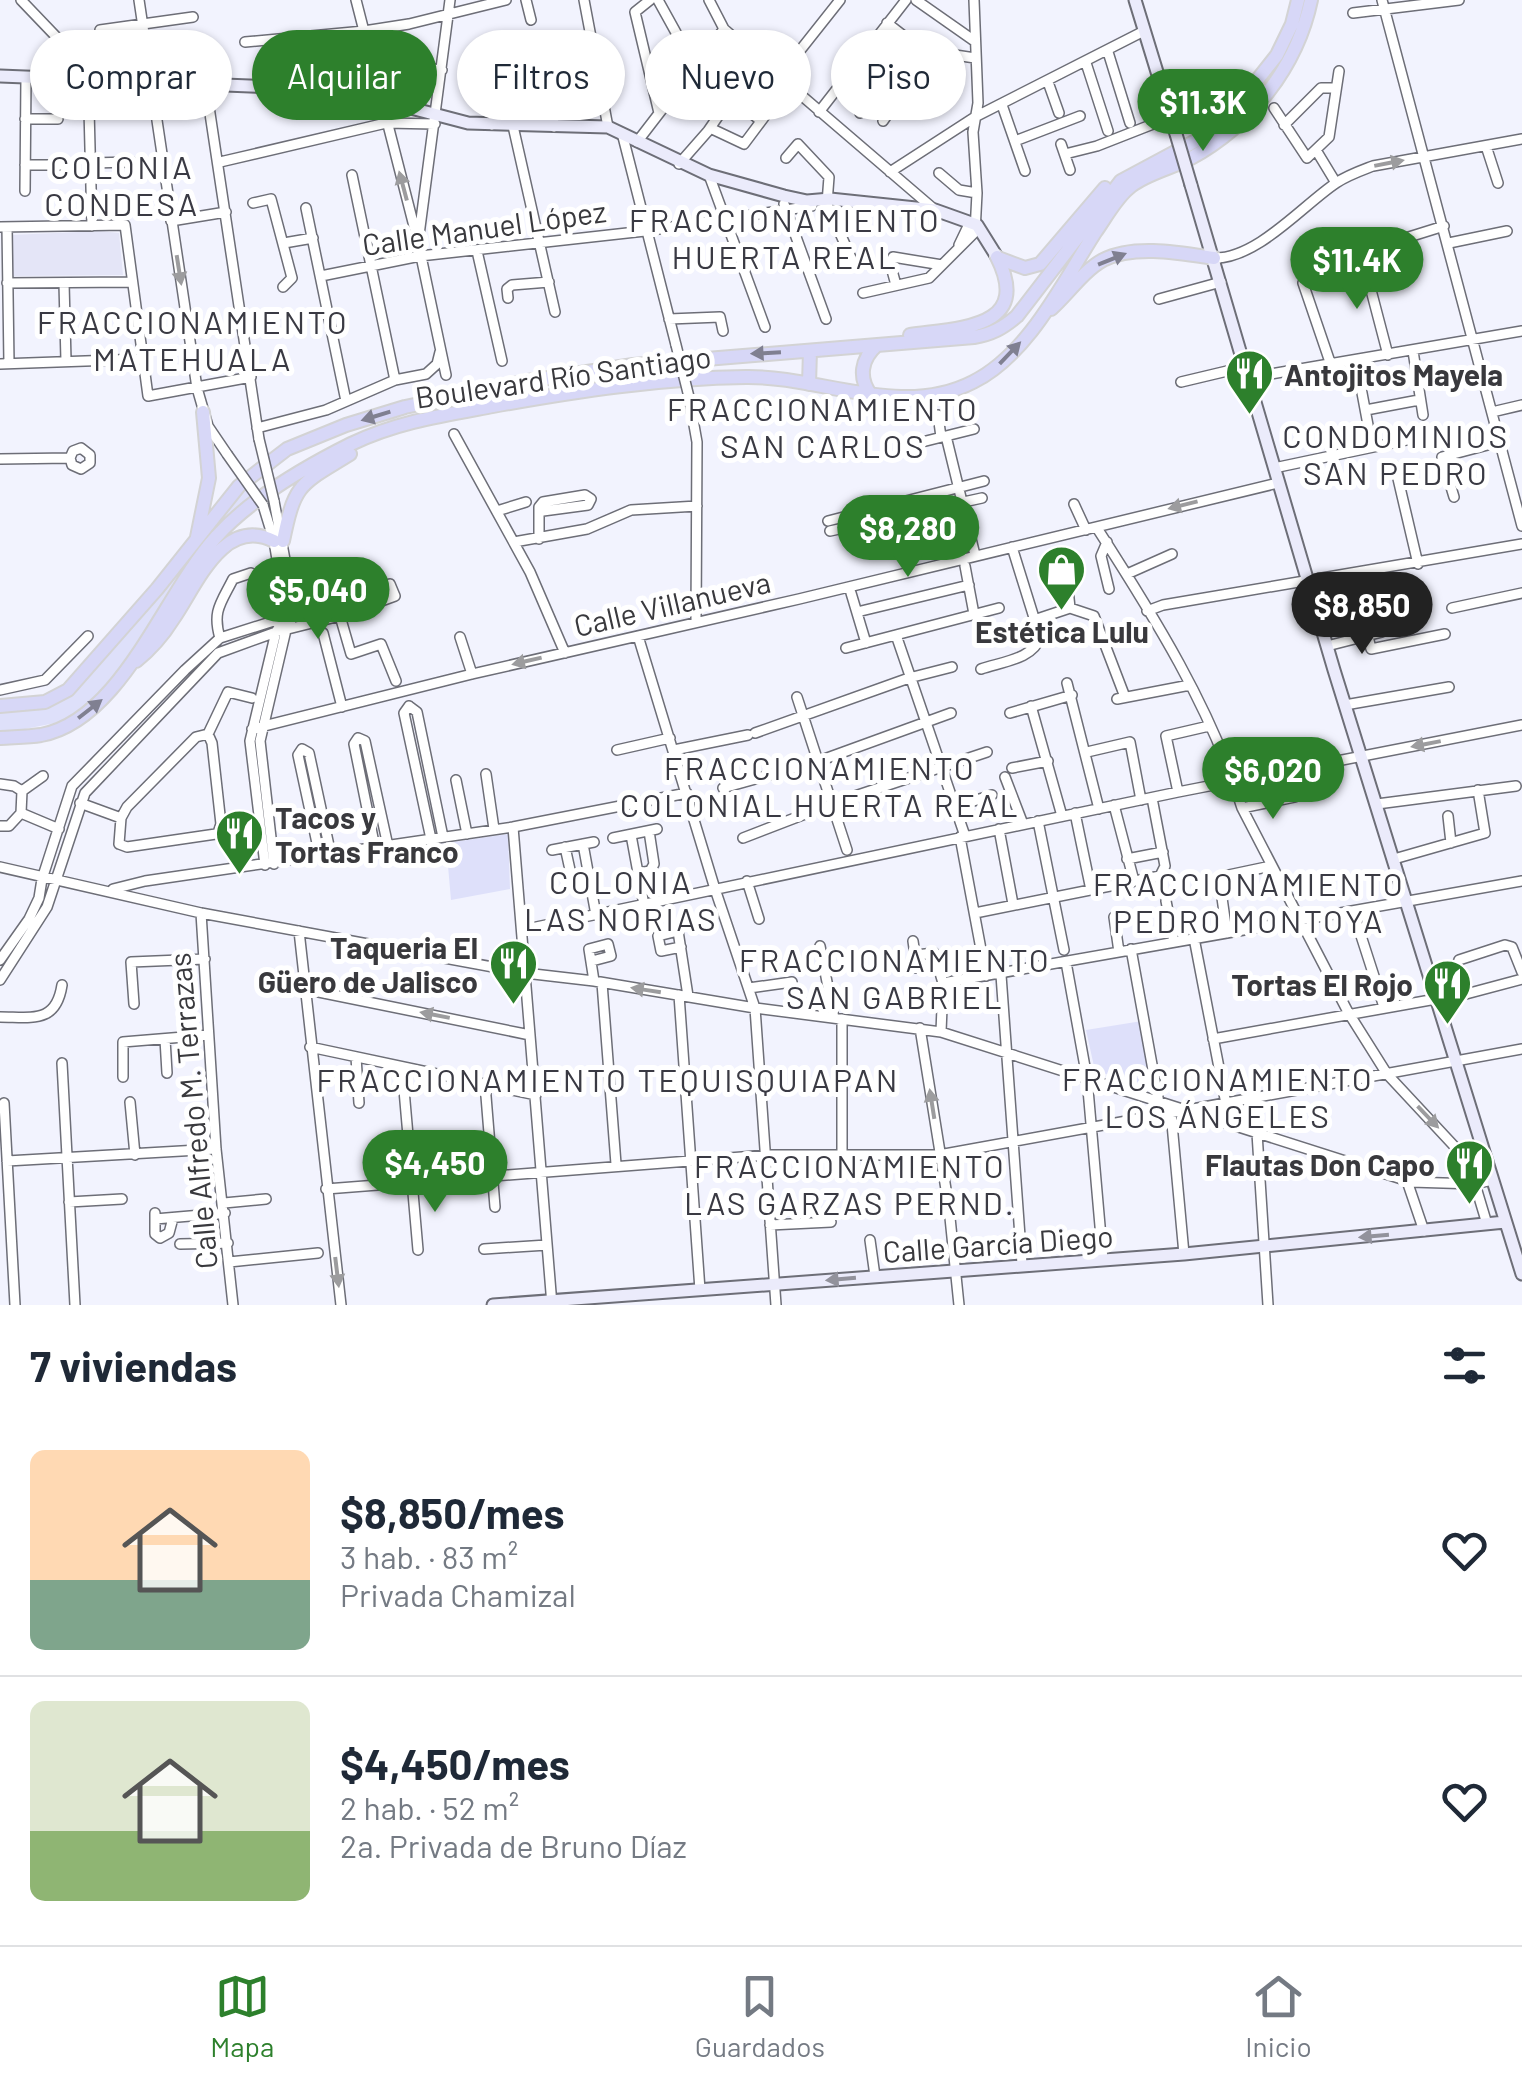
<!DOCTYPE html>
<html lang="es">
<head>
<meta charset="utf-8">
<style>
	body { margin:0; font-family:Barlow,sans-serif; background:#f6f6f7; color:#1f2937; height:100vh; display:flex; flex-direction:column; font-size:38px; white-space:nowrap }
	* { box-sizing:border-box; margin:0 }
	p { font-size:32px; color:#747a83 }
	.icon { flex:none; width:55px; height:55px; fill:none; stroke:currentColor; stroke-width:2; stroke-linecap:round; stroke-linejoin:round }
	.map { position:relative; height:1305px; overflow:hidden }
	.sheet { display:flex; flex-direction:column; background:#fff; flex:1 }
	.sheet>* { flex:none }
	.guide { position:absolute; left:30px; top:30px; width:1000px; height:90px; display:flex; gap:20px }
	.price { position:absolute; translate:-50% -85px; padding:0 22px; border-radius:35px; background:#2d802c; color:#fff; font-size:32px; line-height:65px; filter:drop-shadow(0 2px 5px #0008) }
	.price::after { content:''; position:absolute; left:50%; top:60px; width:30px; height:22px; margin-left:-15px; background:inherit; clip-path:polygon(0 0,100% 0,50% 100%) }
	.price.on { background:#222; color:#fff }
	ul { padding:0; list-style:none }
	li { display:flex; align-items:center; gap:30px; height:250px; padding:0 30px }
	li+li { border-top:2px solid #e0e1e3 }
	li span { display:grid; place-items:center; flex:none; width:280px; height:200px; border-radius:15px; color:#555 }
	li>.icon { margin-inline-start:auto }
	span .icon { width:120px; height:120px; fill:#fffc; stroke-width:1 }
	li b { font-size:42px }
	h2 { display:flex; justify-content:space-between; align-items:center; height:120px; padding:0 30px; font-size:42px }
	.pill { padding:0 35px; border-radius:45px; background:#fff; box-shadow:0 2px 8px #0004; font-size:35px; line-height:90px }
	.pill.on { background:#2d802c; color:#fff }
	.tabs { display:flex; justify-content:space-around; align-items:center; height:140px; border-top:2px solid #e0e1e3; background:#fff; font-size:28px; color:#747a83 }
	.tabs a { display:grid; justify-items:center; gap:5px }
	.tabs .on { color:#2d802c }
	.map>svg:first-child { display:block }
	.built { fill:#e4e5f7 }
	.green { fill:#dee0fa }
	.lines { fill:none; stroke-linecap:round; stroke-linejoin:round }
	.street-casing { stroke:#6d6e77; stroke-width:12 }
	.secondary-casing { stroke:#6d6e77; stroke-width:15 }
	.primary-casing { stroke:#d3d3d4; stroke-width:16 }
	.street { stroke:#fff; stroke-width:9 }
	.secondary { stroke:#ebebfb; stroke-width:11 }
	.primary { stroke:#d7d7f7; stroke-width:12 }
	.street-bridge-casing { stroke:#6d6e77; stroke-width:12; stroke-linecap:butt }
	.secondary-bridge-casing { stroke:#6d6e77; stroke-width:15; stroke-linecap:butt }
	.street-bridge { stroke:#fff; stroke-width:9 }
	.secondary-bridge { stroke:#ebebfb; stroke-width:11 }
	.oneway { fill:#9c9c9e }
	.oneway2 { fill:#808091 }
	.oneway3 { fill:#92929c }
	.labels { text-anchor:middle; dominant-baseline:central; stroke-width:10; stroke-linejoin:round; paint-order:stroke }
	.street-label { font-size:30px; fill:#39393d; stroke:#fff }
	.poi-label { font-size:30px; font-weight:bold; fill:#39393d; stroke:#fff; text-anchor:end }
	.neighbourhood-label { font-size:32px; letter-spacing:2.5px; fill:#3a3a43; stroke:#fff }
</style>
</head>
<body>
<div class="map">
<svg width="1522" height="1305" viewBox="0 0 1522 1305">
	<rect width="100%" height="100%" fill="#f2f3fe"/>
	<!-- built -->
	<path class="built" d="M100,231L119,233L123,275L11,276V235Z"/>
	<!-- green -->
	<path class="green" d="M245,490L253,499L100,696L60,722L0,734V710L49,705Z
		M508,834L510,889L451,900L446,843Z
		M1142,1021L1154,1087L1095,1071L1086,1030Z"/>
	<g class="lines">
		<defs>
			<path id="street" d="M21,0L88,70L92,226
				M139,0L197,388L208,426L227,454
				M356,0L418,242L446,375
				M526,0L531,20
				M584,0L608,127
				M650,0L635,12L659,113
				M658,0L695,67L761,121
				M709,0L724,29L935,210
				M916,0L973,40
				M1382,0L1522,526
				M1353,13L1459,0
				M887,23L922,50L975,58
				M100,30L193,17
				M245,42L364,31L409,24L506,0
				M1108,52L1130,123
				M1086,63L1108,131
				M402,66L442,70
				M854,67L880,87
				M779,77L840,0
				M1048,82L1059,113
				M206,87L259,439
				M905,88L925,101
				M1002,105L1025,171
				M90,108H129
				M1274,108L1307,158L1329,137L1339,71
				M819,112L906,0
				M860,113L915,44
				M25,119H58
				M883,121L930,52
				M492,125L509,53L546,45L554,127
				M1284,125L1321,88H1336
				M513,126L555,312
				M710,128L744,144L788,85
				M622,133L676,345
				M1015,141L1080,116
				M637,142L724,29
				M1061,144L1070,170
				M1486,146L1498,183
				M1316,150L1336,183
				M1065,154L1097,146L1171,117
				M786,158L798,144L829,177L827,203
				M220,162L386,123L435,124
				M91,163L132,162
				M679,164L708,131L732,96
				M25,165H61
				M890,172L975,117L1144,31
				M939,173L959,190L977,193
				M352,175L395,380
				M709,175L765,327
				M25,191L26,77
				M253,203L271,199L292,278L283,287
				M784,204L826,319
				M827,204L852,260
				M306,208L346,401
				M171,221L226,212
				M0,227L125,225L148,396L251,377
				M7,227L9,363
				M419,235L450,0
				M284,243L313,238
				M1449,243L1507,231
				M959,245L970,222
				M1380,246L1444,226
				M477,251L502,361
				M1214,258C1257,259 1303,205 1336,183C1348,175 1360,171 1373,166L1522,139
				M1366,271L1388,355
				M321,276L420,256L645,231L812,206
				M7,283L131,282
				M64,283L66,361
				M1303,283L1331,365
				M896,285L890,263L893,257L942,265
				M863,293L929,278L975,232L977,193L973,132L978,103L974,0
				M508,298L507,289L512,285L549,282
				M1159,299L1221,282
				M669,319L720,317L723,331
				M1413,351L1423,415
				M1356,361L1368,425
				M0,364L142,359
				M1247,378L1522,331
				M1181,382L1244,367
				M689,397L697,442L696,622
				M1366,410L1419,400
				M1492,412L1522,405
				M938,415L941,437
				M257,428L326,410L395,380L426,374L437,364L440,352
				M454,434L530,572L565,653
				M946,436L975,555
				M902,447L974,429
				M0,459L70,458L73,451L81,448L90,455V463L81,469L72,465L70,458
				M1395,466L1418,564
				M1274,468L1421,437
				M1454,497L1442,457L1499,442
				M274,501L295,613L286,630L260,741L274,864
				M1074,504L1086,530
				M263,505L274,541L286,615L276,632L250,741L265,865
				M539,507L543,502L585,495L591,499
				M539,507V539
				M497,511L526,502
				M543,511L588,505L591,499
				M828,521L984,481
				M1097,528C1153,615 1212,709 1242,808L1348,1012L1387,1074L1455,1147L1475,1184L1487,1224
				M830,531L982,498
				M514,542L587,529L631,510L697,506
				M1107,542L1101,556L1109,589
				M965,566L974,614
				M1127,574L1172,554
				M1068,589L1070,608
				M851,593L866,643
				M1452,608L1522,593
				M1147,611L1163,605L1522,544
				M857,612L969,585
				M340,616L351,654L381,644L396,681
				M1034,620L1070,608L1094,616L1125,697
				M323,633L342,707
				M896,635L965,836
				M638,636L715,889L755,1008L776,1305
				M1368,636L1371,649L1445,634
				M460,637L472,674
				M220,638C212,611 221,603 233,579L251,573
				M1327,646L1382,632
				M846,648L999,608
				M981,669C1001,662 1034,659 1040,637L1012,547
				M1067,683L1099,809
				M0,690L45,680L88,636
				M797,697L847,850
				M1117,699L1190,685
				M1345,705L1449,687
				M409,706L417,712L443,837
				M409,706L404,713L431,839
				M1031,706L1062,816
				M1010,713L1072,695
				M252,729L472,674L799,599L1278,483
				M755,733L909,678L952,667
				M358,738L365,741L388,846
				M358,738L354,744L375,848
				M302,749L309,753L331,855
				M302,749L298,755L320,857
				M617,750L670,738
				M674,750L748,735
				M1087,752L1130,742L1141,800
				M1012,768L1048,761
				M486,774L494,829
				M1005,777L1023,824
				M456,780L467,834
				M0,784L14,786L22,791
				M723,788L819,761L951,713
				M22,791L21,813L59,829
				M22,791L43,776
				M1178,792L1166,736L1209,726
				M80,803L121,818
				M1377,804L1516,786
				M1114,805L1134,881
				M955,807L992,795
				M1242,808L1295,797
				M1075,813L1091,890
				M1448,816L1451,843
				M1038,821L1064,950
				M0,826H9L21,813
				M513,827L552,1305
				M999,829L1013,904
				M218,833L221,824L212,743L208,734L228,692L252,698
				M631,835L644,905
				M960,837L986,976
				M613,838L657,829
				M743,838L834,803L987,752
				M119,844L121,818L127,807L196,737L208,734
				M119,844L127,847L250,829
				M583,844L596,915
				M565,847L572,879L577,883H590
				M552,850L594,842
				M1127,859L1163,852
				M1394,859L1485,833L1478,790
				M0,867L201,913L525,973L594,981L755,1008L941,1032L1411,1182L1475,1184L1492,1180
				M638,873L650,871L654,864L649,831
				M747,881L759,919
				M113,889L145,881L513,827L687,793
				M1166,901L1174,942
				M1353,911L1384,1007
				M201,913L216,1149L233,1305
				M975,913L1160,876L1165,866L1152,798
				M1114,917L1119,952
				M522,930L1178,792L1522,725
				M299,931L341,1305
				M1227,933L1219,877L1271,866
				M1194,938L1226,1104
				M913,941L917,968H937
				M820,946L834,1018
				M681,947L661,951L658,936L678,931L688,996
				M1131,949L1159,1103
				M916,955L934,953L943,983L941,1032
				M0,960L29,919L39,898L42,879L72,786L185,670L220,638L390,584L395,596L340,616L276,632L218,653L85,793L47,907L0,980
				M592,961L611,956L608,944L589,949L594,981
				M1066,962L1087,1078L1103,1260
				M1522,972L1512,947L1505,945L1459,960C1453,972 1460,983 1466,994L1522,979
				M1001,975L1022,1264
				M602,983L616,1164
				M943,983L1522,881
				M749,988L792,982
				M304,989L530,1035
				M1433,990L1458,981
				M679,995L700,1290
				M134,1004L131,962L205,959
				M0,1017C32,1017 56,1024 62,985
				M842,1019V1155
				M920,1028L949,1208L959,1305
				M165,1039L167,1073
				M1213,1039L1436,999
				M310,1047L536,1095
				M356,1057L359,1103
				M62,1063L75,1305
				M402,1067L418,1250
				M123,1077V1042L208,1035
				M485,1084L495,1207
				M130,1102L135,1155
				M4,1103L15,1305
				M1171,1113L1184,1254
				M1257,1133L1268,1305
				M409,1141L444,1139
				M7,1161L216,1149
				M1407,1181L1424,1231
				M326,1189L766,1155H939L1522,1049
				M69,1202L122,1199
				M224,1203L266,1199
				M155,1213V1234L160,1238L169,1233L173,1218
				M155,1219L225,1213
				M770,1225L831,1222
				M870,1240L875,1276
				M180,1244L228,1243
				M484,1249L547,1245
				M229,1262L318,1253"/>
			<path id="secondary" d="M1135,0L1176,134
				M0,76L325,89L346,91L468,123L608,127L709,175L784,196L807,201L830,199L935,210L977,225L997,257
				M1191,185L1334,670L1522,1274
				M493,1305L1184,1254L1505,1222"/>
			<path id="primary" d="M998,258L1025,268L1040,264L1105,188
				M1051,309C1068,294 1083,271 1103,260C1134,244 1181,253 1214,258
				M910,335C959,328 1033,329 997,257
				M809,384L810,351
				M871,395C858,378 861,359 877,345
				M197,537L209,478L203,412
				M283,541C295,482 300,485 350,454
				M136,661C151,649 163,635 173,619C196,586 223,515 274,541
				M0,706L45,702L68,690L157,589L239,486L287,449L346,425L405,407L528,381L633,365L974,337C992,334 1003,328 1017,316L1121,181L1203,137L1228,117L1277,55L1292,24L1298,0
				M0,738C13,737 28,737 41,735C122,720 164,594 216,537C251,498 305,467 351,444C396,422 444,415 493,406C576,391 662,378 746,377C821,376 901,419 973,382C1029,354 1063,282 1096,231C1106,217 1117,196 1131,186C1148,173 1172,168 1191,158C1251,125 1297,67 1311,0"/>
		</defs>
		<!-- street casing -->
		<use href="#street" class="street-casing"/>
		<!-- secondary casing -->
		<use href="#secondary" class="secondary-casing"/>
		<!-- primary casing -->
		<use href="#primary" class="primary-casing"/>
		<!-- street -->
		<use href="#street" class="street"/>
		<!-- secondary -->
		<use href="#secondary" class="secondary"/>
		<!-- primary -->
		<use href="#primary" class="primary"/>
		<defs>
			<path id="street-bridge" d="M676,345L689,397
				M259,439L274,501
				M227,454L263,505"/>
			<path id="secondary-bridge" d="M1176,134L1191,185"/>
		</defs>
		<!-- street-bridge casing -->
		<use href="#street-bridge" class="street-bridge-casing"/>
		<!-- secondary-bridge casing -->
		<use href="#secondary-bridge" class="secondary-bridge-casing"/>
		<!-- street-bridge -->
		<use href="#street-bridge" class="street-bridge"/>
		<!-- secondary-bridge -->
		<use href="#secondary-bridge" class="secondary-bridge"/>
	</g>
	<!-- one-way arrows -->
	<defs><path id="oneway-solid" d="M-6-.8H1V-3.2L6.5 0L1 3.2V.8H-6Z" transform="scale(2.5)"/></defs>
	<g class="oneway">
		<use href="#oneway-solid" transform="translate(1389 163) rotate(-11)"/>
		<use href="#oneway-solid" transform="translate(403 186) rotate(-105)"/>
		<use href="#oneway-solid" transform="translate(179 270) rotate(81)"/>
		<use href="#oneway-solid" transform="translate(1183 505) rotate(166)"/>
		<use href="#oneway-solid" transform="translate(527 661) rotate(167)"/>
		<use href="#oneway-solid" transform="translate(1426 744) rotate(169)"/>
		<use href="#oneway-solid" transform="translate(646 990) rotate(-171)"/>
		<use href="#oneway-solid" transform="translate(435 1015) rotate(-169)"/>
		<use href="#oneway-solid" transform="translate(932 1104) rotate(-99)"/>
		<use href="#oneway-solid" transform="translate(1428 1117) rotate(46)"/>
		<use href="#oneway-solid" transform="translate(337 1272) rotate(83)"/>
	</g>
	<g class="oneway2">
		<use href="#oneway-solid" transform="translate(1112 259) rotate(-22)"/>
		<use href="#oneway-solid" transform="translate(766 353) rotate(177)"/>
		<use href="#oneway-solid" transform="translate(1010 353) rotate(-46)"/>
		<use href="#oneway-solid" transform="translate(376 416) rotate(163)"/>
		<use href="#oneway-solid" transform="translate(90 709) rotate(-38)"/>
	</g>
	<g class="oneway3">
		<use href="#oneway-solid" transform="translate(1374 1236) rotate(175)"/>
		<use href="#oneway-solid" transform="translate(841 1279) rotate(175)"/>
	</g>
	<!-- icons -->
	<defs>
		<symbol id="restaurant-pin" viewBox="-11 -11 22 30"><path d="M0 17L-7.5 6A9.5 9.5 0 1 1 7.5 6Z" fill="#2d802c" stroke="#fff"/><path d="M-5-6h1v4h1v-4h1v4h1v-4h1v5L-1.5 .5V6h-2V.5L-5-1ZM5-6V6H3V1.5H1.5Q1.5-4 5-6Z" fill="#fff"/></symbol>
		<symbol id="shop-pin" viewBox="-11 -11 22 30"><path d="M0 17L-7.5 6A9.5 9.5 0 1 1 7.5 6Z" fill="#2d802c" stroke="#fff"/><path d="M-5-2.5h2.3a2.7 3.5 0 0 1 5.4 0H5L5.5 6h-11ZM-1.5-2.5h3a1.5 2.3 0 0 0-3 0Z" fill="#fff"/></symbol>
	</defs>
	<g fill-rule="evenodd">
		<use href="#restaurant-pin" x="1222" y="346" width="55" height="75"/>
		<use href="#shop-pin" x="1034" y="542" width="55" height="75"/>
		<use href="#restaurant-pin" x="212" y="806" width="55" height="75"/>
		<use href="#restaurant-pin" x="486" y="936" width="55" height="75"/>
		<use href="#restaurant-pin" x="1420" y="956" width="55" height="75"/>
		<use href="#restaurant-pin" x="1442" y="1136" width="55" height="75"/>
	</g>
	<g class="labels">
		<!-- street labels -->
		<g class="street-label">
			<text transform="translate(484 227) rotate(-8)">Calle Manuel López</text>
			<text transform="translate(563 376) rotate(-8)">Boulevard Río Santiago</text>
			<text transform="translate(672 603) rotate(-13)">Calle Villanueva</text>
			<text transform="translate(192 1111) rotate(-95)">Calle Alfredo M. Terrazas</text>
			<text transform="translate(998 1243) rotate(-4)">Calle García Diego</text>
		</g>
		<!-- poi labels -->
		<g class="poi-label">
			<text x="1284" y="374" text-anchor="start">Antojitos Mayela</text>
			<text x="1062" y="631" text-anchor="middle">Estética Lulu</text>
			<text x="275" y="817" text-anchor="start">Tacos y<tspan x="275" dy="34">Tortas Franco</tspan></text>
			<text x="478" y="947">Taqueria El<tspan x="478" dy="34">Güero de Jalisco</tspan></text>
			<text x="1413" y="984">Tortas El Rojo</text>
			<text x="1435" y="1164">Flautas Don Capo</text>
		</g>
		<!-- neighbourhood labels -->
		<g class="neighbourhood-label">
			<text x="122" y="166">COLONIA<tspan x="122" dy="37">CONDESA</tspan></text>
			<text x="785" y="219">FRACCIONAMIENTO<tspan x="785" dy="37">HUERTA REAL</tspan></text>
			<text x="193" y="321">FRACCIONAMIENTO<tspan x="193" dy="37">MATEHUALA</tspan></text>
			<text x="823" y="408">FRACCIONAMIENTO<tspan x="823" dy="37">SAN CARLOS</tspan></text>
			<text x="1396" y="435">CONDOMINIOS<tspan x="1396" dy="37">SAN PEDRO</tspan></text>
			<text x="820" y="767">FRACCIONAMIENTO<tspan x="820" dy="37">COLONIAL HUERTA REAL</tspan></text>
			<text x="621" y="881">COLONIA<tspan x="621" dy="37">LAS NORIAS</tspan></text>
			<text x="1249" y="883">FRACCIONAMIENTO<tspan x="1249" dy="37">PEDRO MONTOYA</tspan></text>
			<text x="895" y="959">FRACCIONAMIENTO<tspan x="895" dy="37">SAN GABRIEL</tspan></text>
			<text x="1218" y="1078">FRACCIONAMIENTO<tspan x="1218" dy="37">LOS ÁNGELES</tspan></text>
			<text x="608" y="1079">FRACCIONAMIENTO TEQUISQUIAPAN</text>
			<text x="850" y="1165">FRACCIONAMIENTO<tspan x="850" dy="37">LAS GARZAS PERND.</tspan></text>
		</g>
	</g>
</svg>
<b class="price" style="left:1203px;top:154px">$11.3K</b>
<b class="price" style="left:1357px;top:312px">$11.4K</b>
<b class="price" style="left:908px;top:580px">$8,280</b>
<b class="price" style="left:318px;top:642px">$5,040</b>
<b class="price on" style="left:1362px;top:657px">$8,850</b>
<b class="price" style="left:1273px;top:822px">$6,020</b>
<b class="price" style="left:435px;top:1215px">$4,450</b>
<div class="guide">
<a class="pill">Comprar</a>
<a class="pill on">Alquilar</a>
<a class="pill">Filtros</a>
<a class="pill">Nuevo</a>
<a class="pill">Piso</a>
</div>
</div>
<section class="sheet">
<h2>7 viviendas<svg class="icon" aria-label="filters" viewBox="0 0 24 24"><path d="M4 7h16M4 17h16"/><circle cx="9" cy="7" r="2"/><circle cx="15" cy="17" r="2"/></svg></h2>
<ul>
<li><span style="background:linear-gradient(#ffd9b3 65%,#7fa58c 0)"><svg class="icon" aria-label="home" viewBox="0 0 24 24"><path d="M3 11l9-7 9 7M6 9v11h12V9"/></svg></span><div><b>$8,850/mes</b><p>3 hab. · 83 m²</p><p>Privada Chamizal</p></div><svg class="icon" aria-label="heart" viewBox="0 0 24 24"><path d="M12 20l-8-8c-3-5 5-10 8-4 3-6 11-1 8 4z"/></svg></li>
<li><span style="background:linear-gradient(#dfe7d0 65%,#8fb573 0)"><svg class="icon" aria-label="home" viewBox="0 0 24 24"><path d="M3 11l9-7 9 7M6 9v11h12V9"/></svg></span><div><b>$4,450/mes</b><p>2 hab. · 52 m²</p><p>2a. Privada de Bruno Díaz</p></div><svg class="icon" aria-label="heart" viewBox="0 0 24 24"><path d="M12 20l-8-8c-3-5 5-10 8-4 3-6 11-1 8 4z"/></svg></li>
</ul>
</section>
<nav class="tabs">
<a class="on"><svg class="icon" aria-label="map" viewBox="0 0 24 24"><path d="M3 6l6-2 6 2 6-2v14l-6 2-6-2-6 2zM9 4v14M15 6v14"/></svg>Mapa</a>
<a><svg class="icon" aria-label="saved" viewBox="0 0 24 24"><path d="M7 4h10v16l-5-4-5 4z"/></svg>Guardados</a>
<a><svg class="icon" aria-label="home" viewBox="0 0 24 24"><path d="M3 11l9-7 9 7M6 9v11h12V9"/></svg>Inicio</a>
</nav>
</body>
</html>
